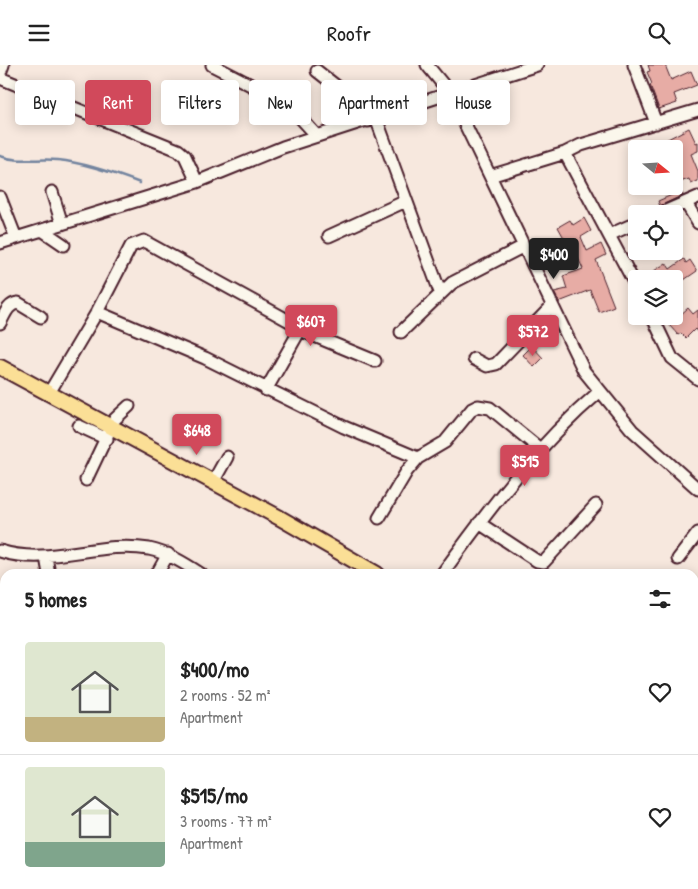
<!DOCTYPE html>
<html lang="en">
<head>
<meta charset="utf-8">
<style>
	body { margin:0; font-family:"Patrick Hand",sans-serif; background:#f6f6f6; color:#222; height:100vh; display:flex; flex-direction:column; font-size:19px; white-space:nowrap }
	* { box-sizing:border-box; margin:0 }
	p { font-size:16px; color:#767676 }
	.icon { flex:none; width:28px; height:28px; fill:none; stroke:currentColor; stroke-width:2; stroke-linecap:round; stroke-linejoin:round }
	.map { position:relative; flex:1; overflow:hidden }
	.panel { position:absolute; left:0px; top:504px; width:699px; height:321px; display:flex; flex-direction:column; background:#fff; border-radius:15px 15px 0 0; box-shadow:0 2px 12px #0003 }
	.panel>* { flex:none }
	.hud { position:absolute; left:15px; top:15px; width:669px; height:45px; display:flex; gap:10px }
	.needle { width:32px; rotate:108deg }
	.buttons { position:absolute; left:628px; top:75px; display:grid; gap:10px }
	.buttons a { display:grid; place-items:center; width:55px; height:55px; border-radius:5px; background:#fff; box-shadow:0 2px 12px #0003; font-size:25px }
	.price { position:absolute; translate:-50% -42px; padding:0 11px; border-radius:5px; background:#d1495b; color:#fff; font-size:16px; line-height:32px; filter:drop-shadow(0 1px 2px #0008) }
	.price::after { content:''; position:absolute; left:50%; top:30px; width:15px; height:11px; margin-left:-8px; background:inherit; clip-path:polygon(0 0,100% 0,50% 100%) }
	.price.on { background:#222; color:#fff }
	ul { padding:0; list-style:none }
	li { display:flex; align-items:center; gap:15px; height:125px; padding:0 25px }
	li+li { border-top:1px solid #e0e0e0 }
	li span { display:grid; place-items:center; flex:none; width:140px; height:100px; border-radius:5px; color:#555 }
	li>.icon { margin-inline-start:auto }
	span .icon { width:60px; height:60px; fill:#fffc; stroke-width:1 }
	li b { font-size:21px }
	h2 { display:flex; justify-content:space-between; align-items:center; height:60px; padding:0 25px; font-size:21px }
	.pill { padding:0 18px; border-radius:5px; background:#fff; box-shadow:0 2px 12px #0003; font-size:18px; line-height:45px }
	.pill.on { background:#d1495b; color:#fff }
	header { display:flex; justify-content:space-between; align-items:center; height:65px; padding:0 25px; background:#fff; font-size:22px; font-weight:600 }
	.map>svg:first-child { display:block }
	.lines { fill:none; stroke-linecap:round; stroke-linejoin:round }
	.stream { stroke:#73849f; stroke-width:2.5 }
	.building { fill:#e7aca5; stroke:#4a1f2b }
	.minor-casing { stroke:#4a1f2b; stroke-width:15 }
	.major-casing { stroke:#4a1f2b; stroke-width:18 }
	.minor { stroke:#fbf7ec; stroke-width:11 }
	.major { stroke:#fbdf96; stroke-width:14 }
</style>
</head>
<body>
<header><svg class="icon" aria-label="menu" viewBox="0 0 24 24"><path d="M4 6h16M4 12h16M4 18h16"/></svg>Roofr<svg class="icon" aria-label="search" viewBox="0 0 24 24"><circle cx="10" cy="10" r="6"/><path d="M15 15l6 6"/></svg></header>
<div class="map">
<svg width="698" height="824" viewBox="0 0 698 824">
	<rect width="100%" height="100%" fill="#f7e8de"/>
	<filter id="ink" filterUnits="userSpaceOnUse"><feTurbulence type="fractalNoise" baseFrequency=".02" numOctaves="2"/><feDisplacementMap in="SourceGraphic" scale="10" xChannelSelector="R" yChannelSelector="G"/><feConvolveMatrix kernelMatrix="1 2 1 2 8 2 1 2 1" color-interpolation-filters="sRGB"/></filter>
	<g filter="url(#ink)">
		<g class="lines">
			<!-- stream -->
			<path class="stream" d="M0,91C19,98 38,93 58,95C86,98 114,108 140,118"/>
		</g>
		<!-- building -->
		<path class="building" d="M648,0H665L671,15L691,6L697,20L674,29L677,38L659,44L650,20L652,19L647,7L650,6Z
			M689,63L696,78L698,77V86L691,89L698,106V116L691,119L689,114L674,119V84H662L660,78Z
			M681,126L683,130L660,141L658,136Z
			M584,153L591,166L581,172L587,186L601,179L606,190L596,195L614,241L599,247L590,225L559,237L554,227L567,224L563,211L583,204L571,178L568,180L558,162L570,155L573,160Z
			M684,194L686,198L690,195L697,206L681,217L679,214L674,218V214H659L654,206L666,198L670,204Z
			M688,243L693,249L698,245V268L695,264L686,273L681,268L678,270L669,260Z
			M532,281L543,293L534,302L523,290Z"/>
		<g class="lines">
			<defs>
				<path id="minor" d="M212,0L278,34L296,48L317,71
					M427,0L450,28L584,306L632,365L698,424
					M634,0L656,58
					M317,6L349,31L368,56
					M0,8L3,0
					M0,13L178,85L185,91L197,117
					M376,53L440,227
					M565,88L636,221
					M490,111L565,88L581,80L698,45
					M52,127L62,159
					M0,132L16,173
					M686,138L698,158
					M659,149L698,132
					M42,165L64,180
					M609,170L636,158
					M329,171L406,136
					M0,178L197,117L283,82L537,0
					M97,247L205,293L344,362L418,393
					M652,251L672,293L698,314
					M0,258C5,249 8,239 18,238L41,252
					M401,267L452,218L522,182
					M474,294L487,301L496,299L552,241
					M266,325L300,265L375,296
					M49,328L97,247L131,181L144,176L291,257
					M79,361L107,374
					M86,415L115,354L129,341
					M213,417L227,392
					M379,453L407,406L418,393L445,377L472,344L478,341L490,343L540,384
					M479,458L537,496L544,497L596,440
					M0,486C50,502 98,475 149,484C168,488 184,498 201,509
					M46,492L49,509
					M678,494L698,468
					M157,509L168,489
					M442,509C489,444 537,380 599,327
					M694,678L698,672
					M0,717L5,718
					M694,783L698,775
					M694,814L698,816
					M56,820L59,824
					M458,820L465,824
					M432,824L435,820
					M556,824L561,820
					M665,824L669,820"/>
				<path id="major" d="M0,302L280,453L377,509
					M694,726L698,729"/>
			</defs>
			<!-- minor casing -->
			<use href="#minor" class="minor-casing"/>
			<!-- major casing -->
			<use href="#major" class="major-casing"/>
			<!-- minor -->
			<use href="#minor" class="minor"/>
			<!-- major -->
			<use href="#major" class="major"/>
		</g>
	</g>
</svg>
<div class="buttons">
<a><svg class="needle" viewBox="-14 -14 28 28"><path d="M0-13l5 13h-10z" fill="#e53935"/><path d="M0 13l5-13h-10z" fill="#767676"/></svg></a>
<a><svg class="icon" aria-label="locate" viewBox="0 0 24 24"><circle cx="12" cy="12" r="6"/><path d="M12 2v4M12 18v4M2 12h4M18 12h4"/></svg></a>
<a><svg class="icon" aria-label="layers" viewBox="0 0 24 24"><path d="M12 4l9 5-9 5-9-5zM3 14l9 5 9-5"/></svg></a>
</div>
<b class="price on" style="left:554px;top:215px">$400</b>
<b class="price" style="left:311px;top:282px">$607</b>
<b class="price" style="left:533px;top:292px">$572</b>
<b class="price" style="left:197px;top:391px">$648</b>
<b class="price" style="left:525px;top:422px">$515</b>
<div class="hud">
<a class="pill">Buy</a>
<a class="pill on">Rent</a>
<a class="pill">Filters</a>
<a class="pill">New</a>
<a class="pill">Apartment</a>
<a class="pill">House</a>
</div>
<section class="panel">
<h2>5 homes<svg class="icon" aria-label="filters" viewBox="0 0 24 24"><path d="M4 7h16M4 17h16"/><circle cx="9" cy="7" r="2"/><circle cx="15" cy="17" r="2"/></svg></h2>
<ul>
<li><span style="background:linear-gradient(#dfe7d0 75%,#c2b280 0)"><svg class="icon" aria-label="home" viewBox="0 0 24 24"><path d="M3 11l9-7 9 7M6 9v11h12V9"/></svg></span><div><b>$400/mo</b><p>2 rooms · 52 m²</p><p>Apartment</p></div><svg class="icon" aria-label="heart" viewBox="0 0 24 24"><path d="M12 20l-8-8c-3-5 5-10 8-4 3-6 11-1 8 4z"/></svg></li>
<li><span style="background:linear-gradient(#dfe7d0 75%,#7fa58c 0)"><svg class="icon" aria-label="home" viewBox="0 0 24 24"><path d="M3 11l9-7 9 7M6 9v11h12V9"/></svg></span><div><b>$515/mo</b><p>3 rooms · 77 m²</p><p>Apartment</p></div><svg class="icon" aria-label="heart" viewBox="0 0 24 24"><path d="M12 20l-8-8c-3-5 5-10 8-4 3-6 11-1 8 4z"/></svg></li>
</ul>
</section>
</div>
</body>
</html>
